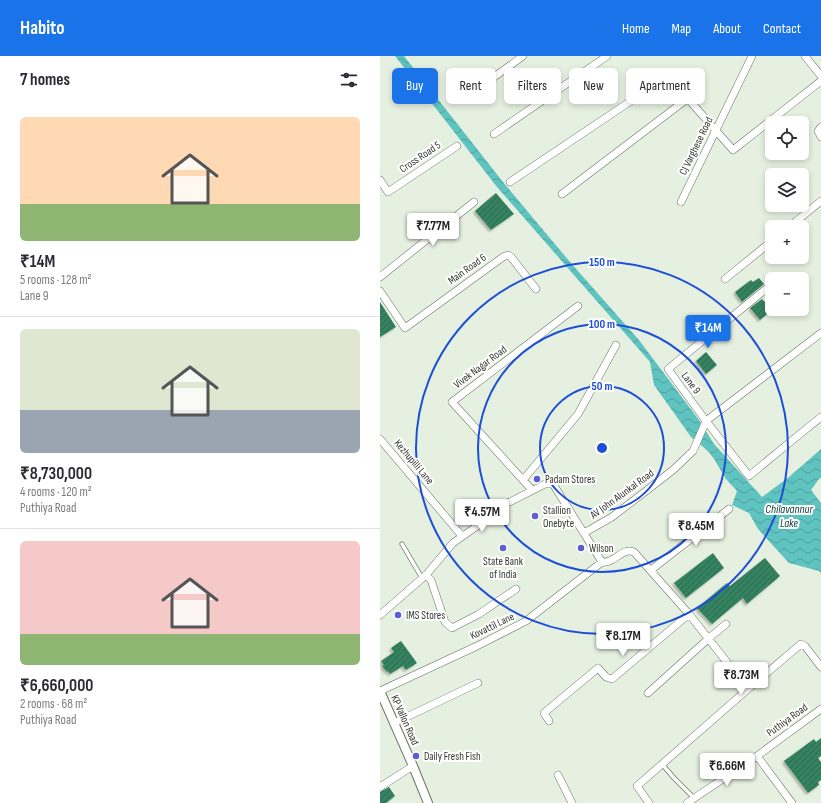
<!DOCTYPE html>
<html lang="en">
<head>
<meta charset="utf-8">
<style>
	body { margin:0; font-family:"Sofia Sans Condensed",sans-serif; background:#f7f7f7; color:#2b2b33; height:100vh; display:flex; flex-direction:column; font-size:15px; white-space:nowrap }
	* { box-sizing:border-box; margin:0 }
	p { font-size:13px; color:#7c7c81 }
	.icon { flex:none; width:22px; height:22px; fill:none; stroke:currentColor; stroke-width:2; stroke-linecap:round; stroke-linejoin:round }
	.map { position:relative; flex:1; overflow:hidden }
	.drawer { display:flex; flex-direction:column; background:#fff; width:380px }
	.drawer>* { flex:none }
	.hud { position:absolute; left:12px; top:12px; width:369px; height:36px; display:flex; gap:8px }
	.controls { position:absolute; left:385px; top:60px; display:grid; gap:8px }
	.controls a { display:grid; place-items:center; width:44px; height:44px; border-radius:6px; background:#fff; box-shadow:0 2px 6px #0003; font-size:20px }
	.price { position:absolute; translate:-50% -34px; padding:0 9px; border-radius:4px; background:#fff; color:#222; font-size:13px; line-height:26px; filter:drop-shadow(0 1px 2px #0008) }
	.price::after { content:''; position:absolute; left:50%; top:24px; width:12px; height:9px; margin-left:-6px; background:inherit; clip-path:polygon(0 0,100% 0,50% 100%) }
	.price.active { background:#1a73e8; color:#fff }
	ul { padding:0; list-style:none }
	li { display:grid; align-content:center; gap:8px; height:212px; padding:0 20px }
	li+li { border-top:1px solid #e1e1e2 }
	li span { display:grid; place-items:center; height:124px; border-radius:6px; color:#555 }
	li>.icon { margin-inline-start:auto }
	span .icon { width:72px; height:72px; fill:#fffc; stroke-width:1 }
	li b { font-size:17px }
	h2 { display:flex; justify-content:space-between; align-items:center; height:48px; padding:0 20px; font-size:17px }
	.tag { padding:0 14px; border-radius:6px; background:#fff; box-shadow:0 2px 6px #0003; font-size:14px; line-height:36px }
	.tag.active { background:#1a73e8; color:#fff }
	header { display:flex; align-items:center; gap:24px; box-sizing:border-box; height:56px; padding:0 20px; background:#1a73e8; color:#fff }
	header strong { font-size:19px }
	nav { display:flex; gap:22px; margin-inline-start:auto; font-size:14px }
	main { display:flex; flex:1; min-height:0 }
	.map>svg:first-child { display:block }
	.water { fill:url(#water-waves) }
	.building { fill:url(#building-hatch); filter:url(#shadow) }
	.lines { fill:none; stroke-linecap:round; stroke-linejoin:round }
	.service-casing { stroke:#6b7466; stroke-width:5 }
	.minor-casing { stroke:#6b7466; stroke-width:8 }
	.tertiary-casing { stroke:#6b7466; stroke-width:10 }
	.service { stroke:#fff; stroke-width:3.5 }
	.minor { stroke:#fff; stroke-width:7 }
	.tertiary { stroke:#fff; stroke-width:8 }
	.ring { fill:none; stroke:#1d4ed8; stroke-width:2 }
	.poi-dot { fill:#5e5bd3; stroke:#fff; stroke-width:1.5 }
	.labels { text-anchor:middle; dominant-baseline:central; stroke-width:4; stroke-linejoin:round; paint-order:stroke }
	.street-label { font-size:11px; fill:#343831; stroke:#fff }
	.poi-label { font-size:11px; fill:#343831; stroke:#fff; text-anchor:start }
	.water-label { font-size:12px; font-style:italic; fill:#0c3c3b; stroke:#fff }
	.centre { fill:#1d4ed8; stroke:#fff; stroke-width:2 }
	.ring-label { font-size:12px; text-anchor:middle; font-weight:bold; fill:#1d4ed8; stroke:#fff; stroke-width:4; stroke-linejoin:round; paint-order:stroke }
</style>
</head>
<body>
<header>
<strong>Habito</strong>
<nav><a>Home</a><a>Map</a><a>About</a><a>Contact</a></nav>
</header>
<main>
<section class="drawer">
<h2>7 homes<svg class="icon" aria-label="filters" viewBox="0 0 24 24"><path d="M4 7h16M4 17h16"/><circle cx="9" cy="7" r="2"/><circle cx="15" cy="17" r="2"/></svg></h2>
<ul>
<li><span style="background:linear-gradient(#ffd9b3 70%,#8fb573 0)"><svg class="icon" aria-label="home" viewBox="0 0 24 24"><path d="M3 11l9-7 9 7M6 9v11h12V9"/></svg></span><div><b>₹14M</b><p>5 rooms · 128 m²</p><p>Lane 9</p></div></li>
<li><span style="background:linear-gradient(#dfe7d0 65%,#9aa5b1 0)"><svg class="icon" aria-label="home" viewBox="0 0 24 24"><path d="M3 11l9-7 9 7M6 9v11h12V9"/></svg></span><div><b>₹8,730,000</b><p>4 rooms · 120 m²</p><p>Puthiya Road</p></div></li>
<li><span style="background:linear-gradient(#f6c9c9 75%,#8fb573 0)"><svg class="icon" aria-label="home" viewBox="0 0 24 24"><path d="M3 11l9-7 9 7M6 9v11h12V9"/></svg></span><div><b>₹6,660,000</b><p>2 rooms · 68 m²</p><p>Puthiya Road</p></div></li>
</ul>
</section>
<div class="map">
<svg width="441" height="747" viewBox="0 0 441 747">
	<defs>
		<pattern id="water-waves" width="16" height="10" patternUnits="userSpaceOnUse"><rect width="16" height="10" fill="#5fc4c0"/><path d="M0 5q4-4 8 0t8 0" fill="none" stroke="#4fa09d"/></pattern>
		<pattern id="building-hatch" width="6" height="6" patternUnits="userSpaceOnUse"><rect width="6" height="6" fill="#348261"/><path d="M-1 1l2-2M0 6l6-6M5 7l2-2" fill="none" stroke="#2d6b51"/></pattern>
		<filter id="shadow"><feDropShadow dx="-2" dy="2" stdDeviation="1" flood-color="#0004"/></filter>
	</defs>
	<rect width="100%" height="100%" fill="#e6f0e0"/>
	<!-- water -->
	<path class="water" d="M15,0H24L123,126L190,206L259,284L319,364L334,388L382,441L409,421L441,393V422L439,423L431,434L441,447V517L439,515L409,507L378,473L369,457L352,449L357,435L346,423L334,403L328,395L311,381L274,329L270,306L117,131Z"/>
	<!-- building -->
	<path class="building" d="M116,137L134,158L111,174L95,155Z
		M379,222L384,228L362,246L355,236L371,224L373,226Z
		M382,243L392,254L380,264L370,252Z
		M0,246L16,271L0,281Z
		M326,296L337,309L326,318L316,305Z
		M333,497L344,512L306,542L294,527Z
		M385,502L400,520L367,548L363,542L332,568L317,552L347,527L350,530Z
		M21,585L37,607L26,614L23,610L10,618L8,615L7,616L2,610L4,609L1,605L14,596L11,592Z
		M441,682V700L438,702L441,706V724L438,726L439,729L428,737L404,705L434,683L436,686Z
		M9,731L15,740L6,747H0V736Z"/>
	<g class="lines">
		<defs>
			<path id="service" d="M22,488L42,522
				M282,708L294,722L314,742"/>
			<path id="minor" d="M425,0L441,20
				M95,35L143,0
				M441,71L438,75L441,81
				M114,78L227,0
				M0,124L8,136L77,90
				M130,126L288,20L353,94L441,25
				M182,138L307,43
				M301,146L372,0
				M409,171L441,145
				M0,221L94,146
				M345,223L392,185
				M392,228L288,313L326,365L369,420L420,378L441,361
				M0,235L25,272L123,201L128,199L131,201L156,233
				M0,383L82,480
				M143,424L198,358L236,289
				M152,434L72,346L198,250
				M204,477L232,461L266,435L293,414L313,395L326,365L441,277
				M271,514L349,453
				M46,519L51,524L65,566L72,572L99,558L136,533
				M309,558L368,633L421,588L425,590L441,611
				M0,559L46,519L73,487L100,468L116,453L165,428H173L222,506C234,508 242,491 254,496L309,558L232,623L226,621L218,612L164,657L169,665
				M0,635L97,590L146,565L222,506
				M268,637L328,583L346,568
				M14,667L98,627
				M377,700L412,747
				M178,719L192,747
				M0,731L33,710
				M269,747L257,730L368,633
				M307,747L377,700L441,653"/>
			<path id="tertiary" d="M0,635L33,710L48,747"/>
		</defs>
		<!-- service casing -->
		<use href="#service" class="service-casing"/>
		<!-- minor casing -->
		<use href="#minor" class="minor-casing"/>
		<!-- tertiary casing -->
		<use href="#tertiary" class="tertiary-casing"/>
		<!-- service -->
		<use href="#service" class="service"/>
		<!-- minor -->
		<use href="#minor" class="minor"/>
		<!-- tertiary -->
		<use href="#tertiary" class="tertiary"/>
	</g>
	<!-- distance rings -->
	<g class="ring">
		<circle cx="222" cy="392" r="62"/>
		<circle cx="222" cy="392" r="124"/>
		<circle cx="222" cy="392" r="186"/>
	</g>
	<!-- markers -->
	<g class="poi-dot">
		<circle cx="157" cy="423" r="4"/>
		<circle cx="155" cy="460" r="4"/>
		<circle cx="123" cy="492" r="4"/>
		<circle cx="201" cy="492" r="4"/>
		<circle cx="18" cy="559" r="4"/>
		<circle cx="36" cy="700" r="4"/>
	</g>
	<g class="labels">
		<!-- street labels -->
		<g class="street-label">
			<text transform="translate(316 90) rotate(-64)">CJ Varghese Road</text>
			<text transform="translate(40 101) rotate(-34)">Cross Road 5</text>
			<text transform="translate(87 213) rotate(-36)">Main Road 6</text>
			<text transform="translate(100 311) rotate(-37)">Vivek Nagar Road</text>
			<text transform="translate(311 327) rotate(53)">Lane 9</text>
			<text transform="translate(34 406) rotate(50)">Kezhupilli Lane</text>
			<text transform="translate(242 438) rotate(-36)">AV John Alunkal Road</text>
			<text transform="translate(112 570) rotate(-26)">Kovattil Lane</text>
			<text transform="translate(25 664) rotate(66)">KP Vallon Road</text>
			<text transform="translate(407 664) rotate(-36)">Puthiya Road</text>
		</g>
		<!-- poi labels -->
		<g class="poi-label">
			<text x="165" y="423">Padam Stores</text>
			<text x="163" y="454">Stallion<tspan x="163" dy="13">Onebyte</tspan></text>
			<text x="209" y="492">Wilson</text>
			<text x="123" y="505" text-anchor="middle">State Bank<tspan x="123" dy="13">of India</tspan></text>
			<text x="26" y="559">IMS Stores</text>
			<text x="44" y="700">Daily Fresh Fish</text>
		</g>
		<!-- water labels -->
		<g class="water-label">
			<text x="409" y="453">Chilavannur<tspan x="409" dy="14">Lake</tspan></text>
		</g>
	</g>
	<circle cx="222" cy="392" r="6" class="centre"/>
	<g class="ring-label">
		<text x="222" y="210">150 m</text>
		<text x="222" y="272">100 m</text>
		<text x="222" y="334">50 m</text>
	</g>
</svg>
<div class="controls">
<a><svg class="icon" aria-label="locate" viewBox="0 0 24 24"><circle cx="12" cy="12" r="6"/><path d="M12 2v4M12 18v4M2 12h4M18 12h4"/></svg></a>
<a><svg class="icon" aria-label="layers" viewBox="0 0 24 24"><path d="M12 4l9 5-9 5-9-5zM3 14l9 5 9-5"/></svg></a>
<a>+</a>
<a>−</a>
</div>
<b class="price" style="left:53px;top:191px">₹7.77M</b>
<b class="price active" style="left:328px;top:293px">₹14M</b>
<b class="price" style="left:102px;top:477px">₹4.57M</b>
<b class="price" style="left:316px;top:491px">₹8.45M</b>
<b class="price" style="left:243px;top:601px">₹8.17M</b>
<b class="price" style="left:361px;top:640px">₹8.73M</b>
<b class="price" style="left:347px;top:731px">₹6.66M</b>
<div class="hud">
<a class="tag active">Buy</a>
<a class="tag">Rent</a>
<a class="tag">Filters</a>
<a class="tag">New</a>
<a class="tag">Apartment</a>
</div>
</div>
</main>
</body>
</html>
